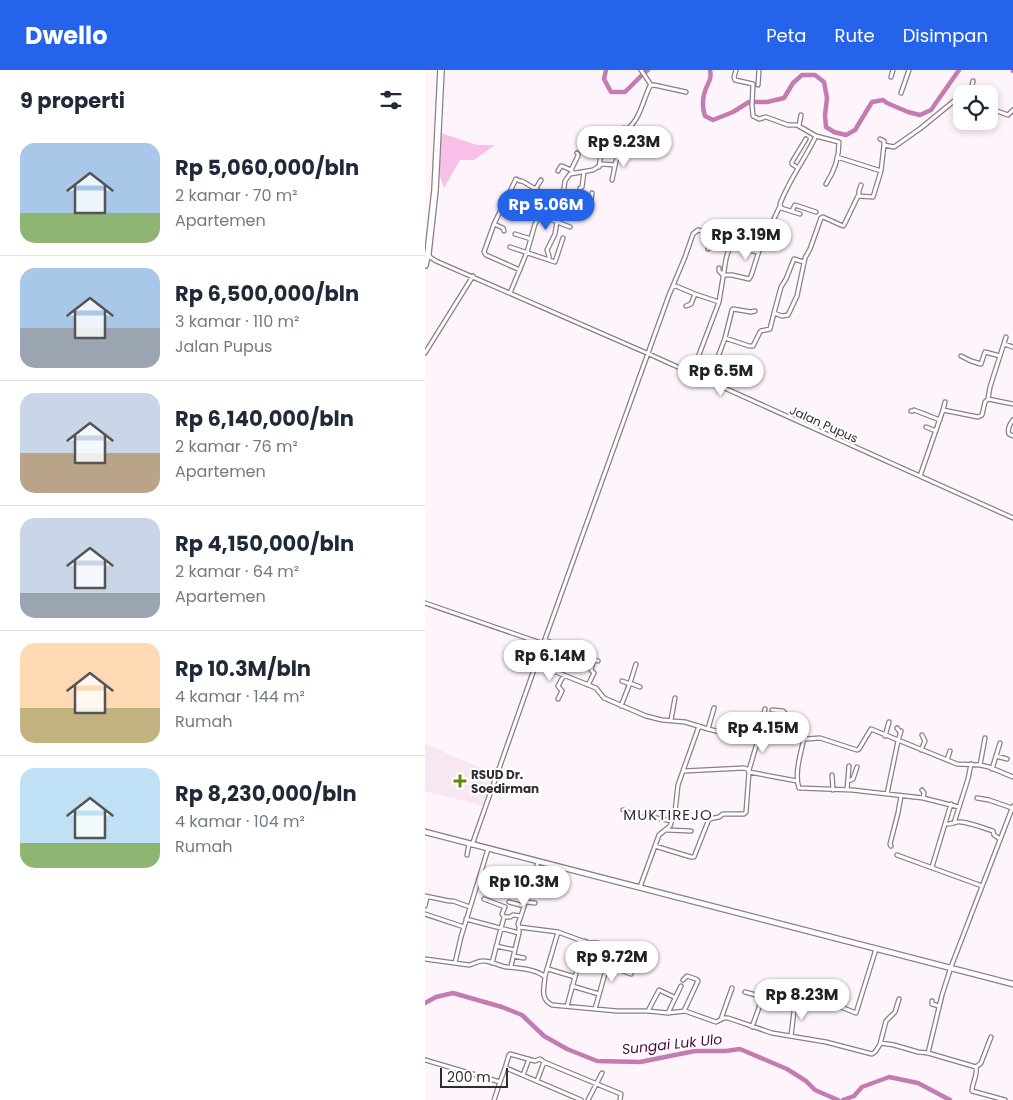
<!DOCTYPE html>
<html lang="id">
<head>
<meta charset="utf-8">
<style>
	body { margin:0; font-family:Poppins,sans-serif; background:#f2f2f3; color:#1f2937; height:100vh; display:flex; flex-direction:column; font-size:19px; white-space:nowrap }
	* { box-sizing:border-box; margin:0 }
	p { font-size:16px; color:#747a83 }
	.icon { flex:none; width:28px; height:28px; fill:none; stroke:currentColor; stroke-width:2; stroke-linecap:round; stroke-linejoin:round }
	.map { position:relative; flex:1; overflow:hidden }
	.side { display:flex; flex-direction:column; background:#fff; width:425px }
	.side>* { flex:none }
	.controls { position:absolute; left:528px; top:15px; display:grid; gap:10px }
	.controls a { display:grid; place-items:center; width:45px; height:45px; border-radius:10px; background:#fff; box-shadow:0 2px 8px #0003; font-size:25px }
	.scale { position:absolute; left:15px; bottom:12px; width:68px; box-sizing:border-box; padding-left:5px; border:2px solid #302c2f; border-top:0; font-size:14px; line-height:18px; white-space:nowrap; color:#302c2f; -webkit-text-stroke:4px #fff; paint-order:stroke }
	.price { position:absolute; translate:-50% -42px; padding:0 11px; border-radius:18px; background:#fff; color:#222; font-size:16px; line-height:32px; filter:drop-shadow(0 1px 2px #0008) }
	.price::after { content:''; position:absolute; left:50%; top:30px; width:15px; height:11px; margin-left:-8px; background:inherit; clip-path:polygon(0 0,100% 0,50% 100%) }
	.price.selected { background:#2563eb; color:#fff }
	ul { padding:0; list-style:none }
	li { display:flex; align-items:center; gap:15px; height:125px; padding:0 20px }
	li+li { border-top:1px solid #e0e1e3 }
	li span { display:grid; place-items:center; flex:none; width:140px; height:100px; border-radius:15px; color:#555 }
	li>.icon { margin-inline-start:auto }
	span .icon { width:60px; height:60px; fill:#fffc; stroke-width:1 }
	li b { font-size:21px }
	h2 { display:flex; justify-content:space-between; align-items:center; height:60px; padding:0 20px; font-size:21px }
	header { display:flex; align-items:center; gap:30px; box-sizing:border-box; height:70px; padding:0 25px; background:#2563eb; color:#fff }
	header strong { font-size:24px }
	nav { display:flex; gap:28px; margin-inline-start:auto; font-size:18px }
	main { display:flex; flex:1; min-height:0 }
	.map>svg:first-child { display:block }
	.built { fill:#f8e6f2 }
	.green { fill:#f8c0e8 }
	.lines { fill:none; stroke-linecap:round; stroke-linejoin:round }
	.river { stroke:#c47bb1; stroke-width:4.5 }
	.minor-casing { stroke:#897f86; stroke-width:5.5 }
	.major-casing { stroke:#897f86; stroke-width:7 }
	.highway-casing { stroke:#897f86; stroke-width:8 }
	.minor { stroke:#fff; stroke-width:3 }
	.major { stroke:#fff; stroke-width:4.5 }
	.highway { stroke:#fff; stroke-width:5.5 }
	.poi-dot { fill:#61870c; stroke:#fff; stroke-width:2 }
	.labels { text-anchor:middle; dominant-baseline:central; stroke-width:4; stroke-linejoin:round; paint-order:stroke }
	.street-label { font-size:12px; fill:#302c2f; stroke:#fff }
	.poi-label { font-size:12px; font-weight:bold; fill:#302c2f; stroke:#fff; text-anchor:start }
	.water-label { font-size:14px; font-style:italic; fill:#4b083f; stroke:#fff }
	.quarter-label { font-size:15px; letter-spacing:1px; fill:#302c2f; stroke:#fff }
</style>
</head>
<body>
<header>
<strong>Dwello</strong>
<nav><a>Peta</a><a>Rute</a><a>Disimpan</a></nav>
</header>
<main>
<section class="side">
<h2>9 properti<svg class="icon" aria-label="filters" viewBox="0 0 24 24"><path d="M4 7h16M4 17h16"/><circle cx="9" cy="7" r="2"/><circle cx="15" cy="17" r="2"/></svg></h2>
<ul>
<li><span style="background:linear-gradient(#a9c7e8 70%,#8fb573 0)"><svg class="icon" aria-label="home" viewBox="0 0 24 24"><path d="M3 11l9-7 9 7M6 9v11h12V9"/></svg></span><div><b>Rp 5,060,000/bln</b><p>2 kamar · 70 m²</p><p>Apartemen</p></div></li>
<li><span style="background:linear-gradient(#a9c7e8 60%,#9aa5b1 0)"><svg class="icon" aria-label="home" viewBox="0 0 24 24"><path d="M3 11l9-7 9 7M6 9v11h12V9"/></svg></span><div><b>Rp 6,500,000/bln</b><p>3 kamar · 110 m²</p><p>Jalan Pupus</p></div></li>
<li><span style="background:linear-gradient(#c9d6e8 60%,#b9a48a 0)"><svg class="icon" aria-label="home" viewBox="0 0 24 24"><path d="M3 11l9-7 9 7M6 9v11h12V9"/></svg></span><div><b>Rp 6,140,000/bln</b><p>2 kamar · 76 m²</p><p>Apartemen</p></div></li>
<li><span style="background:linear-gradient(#c9d6e8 75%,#9aa5b1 0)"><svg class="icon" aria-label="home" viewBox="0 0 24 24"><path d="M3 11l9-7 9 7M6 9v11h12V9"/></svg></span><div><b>Rp 4,150,000/bln</b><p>2 kamar · 64 m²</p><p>Apartemen</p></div></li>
<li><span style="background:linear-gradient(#ffd9b3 65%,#c2b280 0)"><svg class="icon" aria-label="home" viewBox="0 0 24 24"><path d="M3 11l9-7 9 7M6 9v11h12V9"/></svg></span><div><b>Rp 10.3M/bln</b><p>4 kamar · 144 m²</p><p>Rumah</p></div></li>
<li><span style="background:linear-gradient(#bfe0f5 75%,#8fb573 0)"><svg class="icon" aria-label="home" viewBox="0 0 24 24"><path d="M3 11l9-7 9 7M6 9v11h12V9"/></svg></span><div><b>Rp 8,230,000/bln</b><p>4 kamar · 104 m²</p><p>Rumah</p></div></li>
</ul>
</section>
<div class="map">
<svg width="588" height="1030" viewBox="0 0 588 1030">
	<rect width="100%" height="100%" fill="#fef4fb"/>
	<!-- built -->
	<path class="built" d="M0,674L71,704L59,736L0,721Z"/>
	<!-- green -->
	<path class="green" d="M13,62L52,75H70L49,90H35L19,118L11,95Z"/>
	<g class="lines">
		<!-- river -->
		<path class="river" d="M181,0L179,9L186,22H200L219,3L223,0
			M285,0C287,10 283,12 280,21C277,30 277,37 280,46L288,50L308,42L324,32H342L359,28L368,13L377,5H390L399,12L402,28L400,45L401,57L409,62L421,65L430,60L447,32L458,30L462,33L483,42L495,45L506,40L534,0
			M588,0V1
			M0,933L11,927L28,923L77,937L97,945L119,966L142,979L172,991L215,992L270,981H301L315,979L362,999L381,1011L390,1020L413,1030
			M418,1030L429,1026L437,1017L464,1007L493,1013L525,1030"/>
		<defs>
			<path id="minor" d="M216,0L226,15
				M311,0L309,7L310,10L328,14L327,35L328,46L334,49L341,47L363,55H372L391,66L414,72C414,86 409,102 401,114
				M466,7L468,0
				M333,15L334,0
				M476,23L484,0
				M545,24L548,11
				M564,38L583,45L588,40
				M374,56L376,45
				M455,69L459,71V75L469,77L496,58L529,31L536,29
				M412,87L456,101
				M174,97L177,77L187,79L196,60L199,58L202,59C215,50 218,30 225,16L229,15L261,22
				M373,98L367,94V92L381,69
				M146,100L153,86V84L152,83
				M133,101L136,96H137L146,100L148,103
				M187,110L191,91L196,81
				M111,118L116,110
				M138,125L153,128L164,132L166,131L167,123
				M434,125V121L436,115
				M153,128L155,118L157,117L159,102
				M122,138L112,134V127L113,122L126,129L135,132L138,125L140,111L145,104L168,100L177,94L190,95
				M367,141L370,135L391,142
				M375,144L356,138L355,134C364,110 380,89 391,66
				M127,150L145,157
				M69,154L78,158L79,161
				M90,164L106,169
				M85,177L130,192L138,168
				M283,179L292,171L293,168
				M4,185L5,187L11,191L224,284L588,448
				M124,190V186L122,180L130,164L135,132
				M294,198V201L298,205H307L324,209L326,206L334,181
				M95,200L61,185L59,182L69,154L91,109L95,111H97L114,121
				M248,217L251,216L270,224L294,232
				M85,223L102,182L110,154L113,149L120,142L126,129
				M261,236L266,234L270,224
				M349,243L356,217L361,209L369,189L379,192
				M300,268L324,276H328L335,262L336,261L345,259L349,243L357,246L363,245L372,226L380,188L385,179L396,148L398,147L418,156L419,155L433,126L448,127L456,101L459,75
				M579,274L588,277
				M0,283L48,206
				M536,286L546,291L556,294L560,282L575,286
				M267,303L294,232L301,189L305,175
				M284,311L300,268L307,240L308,239L326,242L330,241
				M563,329L565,317L581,267
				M518,340L520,332
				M486,341H488L489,340L515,350
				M588,350C585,354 582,359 584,364L588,366
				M501,357L511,361
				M495,406L518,340L553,347L557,345L560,332L563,329L588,334
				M0,533L119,574
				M120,570L173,591
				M111,594L171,618L179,628L221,646L237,650L260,652L283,659L304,664H306L324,654L352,657L381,669L395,668L432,680L434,679L446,659L532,694L555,695L564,697L588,707
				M197,611L205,614
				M205,613L215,617
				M163,615L169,603L166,600L169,589
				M133,629L137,621L133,616L139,605
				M196,636L205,613L211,594
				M347,640L358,641L360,643L355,657
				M246,650L250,628
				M336,655L335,663L346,664
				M336,655L340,639
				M472,658L475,662
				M283,659L289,638
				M460,666L464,652
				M379,668C376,683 369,703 374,718L427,720L498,728L534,737
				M496,680L500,671L497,665
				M571,686L582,689
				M522,690L525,681
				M555,695L560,668
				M567,699L575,673
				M324,700L335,663
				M259,701L319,698L322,699L324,702L372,711
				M407,705L408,720
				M423,711L428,709L432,697
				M422,720L424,696
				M497,720L499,723L498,728
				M462,724L473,671L476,661
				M552,728L564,730L587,738
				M198,740L215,748L221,746L247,751
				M529,753L543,709L546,694
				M520,754C526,755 531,751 536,752C546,753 559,758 568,761L569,765L575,769
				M242,760L266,761
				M47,775L111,594L244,225L260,187L268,164L273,160L285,163L310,177L332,182L334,181L355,136
				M230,776L266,787H269L284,749L294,747L298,744H319L321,742L324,702
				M466,776L465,774L473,743L476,726
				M42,785L44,774
				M472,785L557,816
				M507,797L526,734
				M215,817L234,765L245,756L250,742L253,715L274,656
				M0,826L24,831H28L45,837
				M59,829L80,837L77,844L79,847L67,893
				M84,832L99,836
				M101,832L110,833
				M0,836L2,827
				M0,844L39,857
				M96,846L113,792
				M79,847H85L88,845L96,846L93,854L94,857
				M41,849L94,863
				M71,876L90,880
				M89,886L99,888
				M0,889L44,895C49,894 54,890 59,891C67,891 74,896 82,897C93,898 112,899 120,907C119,918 115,929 127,935L192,941H223L243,943L260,941L291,952L299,948H303L347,963L401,972L447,984L450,982L456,973L469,975L493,982L503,983L551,997C553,1005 547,1013 547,1021L580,1030
				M30,893L36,867L63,779
				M183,895L206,904
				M86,896L94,863V857L133,862L163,873H172L179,875
				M123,899L150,907L160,871
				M120,906L133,862
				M258,910L262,906L271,909L273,911L259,941
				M147,916L174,924
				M320,922L338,927L398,930L431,943L451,879
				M507,931V934L514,936
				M142,936L150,907
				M170,939L186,882
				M223,941L234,920L249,927
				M243,943L256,916
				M296,949L307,918
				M327,957L336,932
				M366,966L370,933
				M455,974L461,951L470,942L474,929
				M503,983L517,925L526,897L588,736
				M0,990L75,1012L69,1030
				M551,997L556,993L566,967
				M80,998L84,985L85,984L110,991L115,989L119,992L196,1024L195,1030
				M98,1005L104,989
				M112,1011L119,992
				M75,1012L80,998H81L156,1030
				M163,1030L177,1003"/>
			<path id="major" d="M0,762L588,914"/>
			<path id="highway" d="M0,195L3,183L10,120L16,0"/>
		</defs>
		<!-- minor casing -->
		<use href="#minor" class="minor-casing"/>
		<!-- major casing -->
		<use href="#major" class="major-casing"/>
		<!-- highway casing -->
		<use href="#highway" class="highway-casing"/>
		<!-- minor -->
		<use href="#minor" class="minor"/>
		<!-- major -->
		<use href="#major" class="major"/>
		<!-- highway -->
		<use href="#highway" class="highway"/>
	</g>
	<!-- markers -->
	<path class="poi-dot" d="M32.5 703.5h5v5h5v5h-5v5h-5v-5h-5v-5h5z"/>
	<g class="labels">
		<!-- street labels -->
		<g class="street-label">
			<text transform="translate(399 354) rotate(24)">Jalan Pupus</text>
		</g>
		<!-- poi labels -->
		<g class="poi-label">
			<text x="46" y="704">RSUD Dr.<tspan x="46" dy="14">Soedirman</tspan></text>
		</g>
		<!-- water labels -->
		<g class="water-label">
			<text transform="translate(247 974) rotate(-6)">Sungai Luk Ulo</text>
		</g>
		<!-- quarter labels -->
		<g class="quarter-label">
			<text x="243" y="744">MUKTIREJO</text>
		</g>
	</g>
</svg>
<div class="controls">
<a><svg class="icon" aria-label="locate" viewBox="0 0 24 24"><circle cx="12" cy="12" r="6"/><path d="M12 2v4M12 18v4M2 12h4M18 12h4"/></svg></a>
</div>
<div class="scale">200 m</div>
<b class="price" style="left:199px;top:98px">Rp 9.23M</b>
<b class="price selected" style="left:121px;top:161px">Rp 5.06M</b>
<b class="price" style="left:321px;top:191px">Rp 3.19M</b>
<b class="price" style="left:296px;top:327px">Rp 6.5M</b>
<b class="price" style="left:125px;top:612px">Rp 6.14M</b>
<b class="price" style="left:338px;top:684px">Rp 4.15M</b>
<b class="price" style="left:99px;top:838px">Rp 10.3M</b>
<b class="price" style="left:187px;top:913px">Rp 9.72M</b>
<b class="price" style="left:377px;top:951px">Rp 8.23M</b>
</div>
</main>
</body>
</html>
